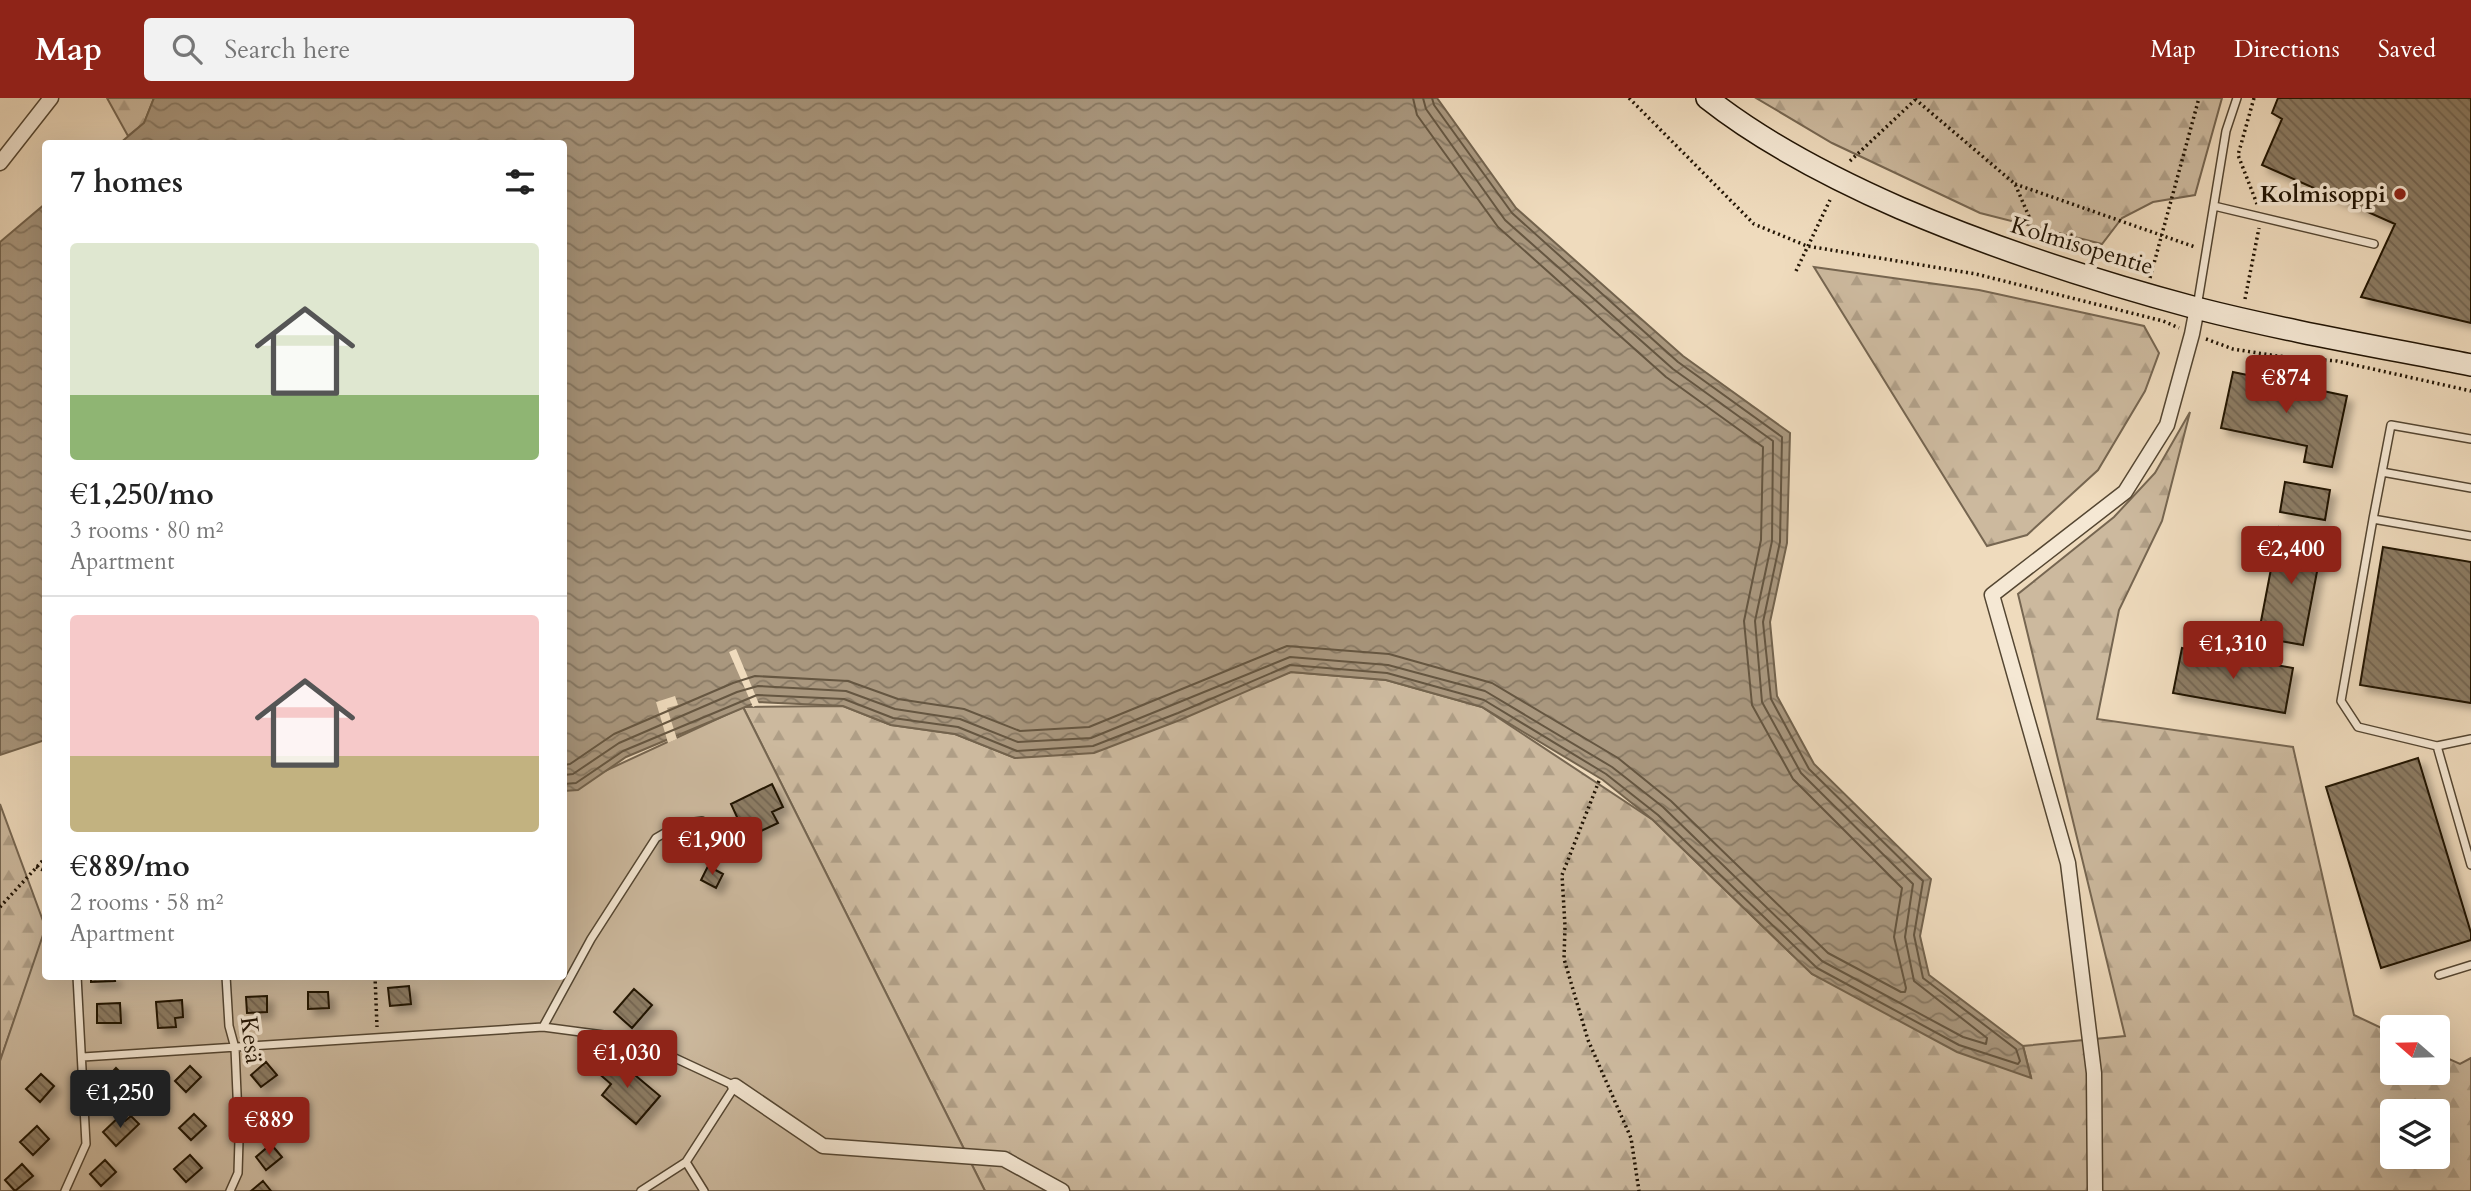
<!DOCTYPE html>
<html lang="en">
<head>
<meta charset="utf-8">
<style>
	body { margin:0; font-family:Cardo,serif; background:#f2f2f2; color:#222; height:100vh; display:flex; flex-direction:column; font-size:26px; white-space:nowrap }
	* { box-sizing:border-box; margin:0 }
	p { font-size:23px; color:#767676 }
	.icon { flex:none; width:38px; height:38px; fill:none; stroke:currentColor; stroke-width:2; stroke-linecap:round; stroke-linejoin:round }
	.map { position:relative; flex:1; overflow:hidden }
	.side { position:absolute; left:42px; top:42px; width:525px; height:840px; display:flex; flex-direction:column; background:#fff; border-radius:7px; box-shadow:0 7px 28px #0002 }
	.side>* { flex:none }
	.needle { width:46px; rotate:290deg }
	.buttons { position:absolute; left:2380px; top:917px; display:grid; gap:14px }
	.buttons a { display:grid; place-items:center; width:70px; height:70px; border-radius:7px; background:#fff; box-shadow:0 7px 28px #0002; font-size:35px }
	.price { position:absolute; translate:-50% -60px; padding:0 16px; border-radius:7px; background:#8f2418; color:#fff; font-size:23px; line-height:46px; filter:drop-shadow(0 2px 4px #0008) }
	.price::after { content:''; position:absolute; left:50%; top:42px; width:21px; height:16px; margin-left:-10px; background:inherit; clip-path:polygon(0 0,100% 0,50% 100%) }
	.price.selected { background:#222; color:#fff }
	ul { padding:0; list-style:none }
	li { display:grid; align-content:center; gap:14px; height:371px; padding:0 28px }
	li+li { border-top:2px solid #e0e0e0 }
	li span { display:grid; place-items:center; height:217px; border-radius:7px; color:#555 }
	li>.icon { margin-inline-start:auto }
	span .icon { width:126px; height:126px; fill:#fffc; stroke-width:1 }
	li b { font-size:30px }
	h2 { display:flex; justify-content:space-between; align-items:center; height:84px; padding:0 28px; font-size:30px }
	header { display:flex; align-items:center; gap:42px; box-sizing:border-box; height:98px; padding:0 35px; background:#8f2418; color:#fff }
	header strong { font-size:33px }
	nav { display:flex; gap:38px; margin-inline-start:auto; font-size:24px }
	.search { width:490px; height:63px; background:#f2f2f2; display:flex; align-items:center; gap:18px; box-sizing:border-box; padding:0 24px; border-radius:7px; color:#767676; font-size:26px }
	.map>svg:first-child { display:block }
	.forest { fill:url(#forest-firs); stroke:#766651; stroke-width:2; fill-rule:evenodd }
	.garden { fill:#ccb99e; stroke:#766651; stroke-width:2 }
	.water { fill:url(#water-waves); stroke:#73634d; stroke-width:2 }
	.pier { fill:#efdbbd }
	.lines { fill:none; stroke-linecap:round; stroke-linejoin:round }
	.shore { stroke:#655641; stroke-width:2 }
	.building { fill:url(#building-back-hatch); stroke:#211404; stroke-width:2; filter:url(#shadow) }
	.service-casing { stroke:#544632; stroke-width:10 }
	.minor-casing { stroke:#544632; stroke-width:17 }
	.secondary-casing { stroke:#211404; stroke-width:24 }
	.path { stroke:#211404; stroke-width:3.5; stroke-dasharray:2 3.5; stroke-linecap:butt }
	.service { stroke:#f5e8d4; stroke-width:7 }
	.minor { stroke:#f5e8d4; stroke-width:14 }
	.secondary { stroke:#f5e8d4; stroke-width:21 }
	.poi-dot { fill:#8f2418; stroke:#f5e8d4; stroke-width:2.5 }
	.labels { text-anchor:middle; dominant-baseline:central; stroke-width:7; stroke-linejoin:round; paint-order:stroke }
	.poi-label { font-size:24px; font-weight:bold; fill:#211404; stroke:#f5e8d4; text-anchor:end }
	.street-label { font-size:24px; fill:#211404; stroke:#f5e8d4 }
</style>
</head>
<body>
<header>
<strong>Map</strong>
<div class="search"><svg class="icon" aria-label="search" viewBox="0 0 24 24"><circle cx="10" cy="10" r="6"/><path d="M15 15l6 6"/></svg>Search here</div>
<nav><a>Map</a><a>Directions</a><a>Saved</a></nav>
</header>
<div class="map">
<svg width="2471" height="1093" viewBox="0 0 2471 1093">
	<defs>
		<pattern id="forest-firs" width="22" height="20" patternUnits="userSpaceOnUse" patternTransform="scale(1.75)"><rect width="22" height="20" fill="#ccb99e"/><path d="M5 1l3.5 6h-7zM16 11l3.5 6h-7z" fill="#af9e86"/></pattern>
		<pattern id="water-waves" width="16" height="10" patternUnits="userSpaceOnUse" patternTransform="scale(1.75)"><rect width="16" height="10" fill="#a9977e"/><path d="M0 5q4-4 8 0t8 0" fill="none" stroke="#897a65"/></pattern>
		<pattern id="building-back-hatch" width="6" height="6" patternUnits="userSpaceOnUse" patternTransform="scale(1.75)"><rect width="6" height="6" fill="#8c7b64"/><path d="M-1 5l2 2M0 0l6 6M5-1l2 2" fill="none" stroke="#726450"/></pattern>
		<filter id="shadow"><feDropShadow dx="6" dy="6" stdDeviation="3.5" flood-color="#0004"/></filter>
	</defs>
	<rect width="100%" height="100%" fill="#efdbbd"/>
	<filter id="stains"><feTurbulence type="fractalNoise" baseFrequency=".00286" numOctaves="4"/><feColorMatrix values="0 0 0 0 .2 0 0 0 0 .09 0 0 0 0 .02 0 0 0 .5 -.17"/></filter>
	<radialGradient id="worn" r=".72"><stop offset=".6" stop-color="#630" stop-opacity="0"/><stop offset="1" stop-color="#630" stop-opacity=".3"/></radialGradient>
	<!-- forest -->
	<path class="forest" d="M107,0H154L144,25L128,38Z
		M1756,0H2222L2195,97L2153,104L2122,120L2102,146L1980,115L1832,45Z
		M1814,169L1979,192L2144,228L2159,255L2145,293L2098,372L2027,437L1987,448Z
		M2190,314L2162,423L2119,512L2097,621L2293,649L2354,917L2392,935V975H2438V956L2460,966L2471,960V1093H985L743,609L843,608L891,627L955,636L1015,660L1291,574L1386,582L1482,609L1653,722L1812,876L2031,979L2023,948L2125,938L2018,496L2114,419L2155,375ZM2392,1013H2438V1059H2392Z
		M0,706L46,831L0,963Z"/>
	<!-- garden -->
	<path class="garden" d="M743,609L985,1093H0V963L45,831L46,878H564V692Z"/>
	<!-- water -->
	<path class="water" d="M154,0H1437L1516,110L1683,258L1790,335L1787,445L1770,524L1777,598L1814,666L1931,781L1920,838L1929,877L2023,948L2031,980L1957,954L1812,876L1653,722L1603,682L1482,609L1386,582L1291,574L1180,622L1094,655L1015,660L955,636L891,627L843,608L757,604L626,659L578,692L564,693V46H119L144,25Z
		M45,106V642L0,657V144Z"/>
	<!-- pier -->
	<path class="pier" d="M736,551L759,606L753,609L729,554Z
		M675,598L678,607L667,610L677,641L668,645L656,604Z"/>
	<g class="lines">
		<!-- shore -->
		<path class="shore" d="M564,667L570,666L614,636L733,585L755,578L848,583L898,601L964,611L1020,633L1089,629L1287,548L1389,556L1492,585L1618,660L1671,703L1828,855L1901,894H1905L1906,890L1894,839L1902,790L1793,681L1752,607L1744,523L1761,442L1763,349L1666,279L1498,129L1417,17L1413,0
			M564,677L573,676L619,645L737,594L758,588L846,593L895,611L960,621L1018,644L1091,640L1290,559L1388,567L1485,593L1612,669L1663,709L1822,863L1963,939L1986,946L1987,940L1914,883L1905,839L1913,786L1801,675L1762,604L1755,523L1772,443L1773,343L1673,271L1505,122L1426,11L1423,0
			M564,686L576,685L623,653L757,597L844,601L893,620L958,629L1017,653L1093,648L1178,615L1290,567L1387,575L1484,602L1606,676L1658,717L1817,870L1959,947L2018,966L2020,963L2016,951L1923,880L1914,837L1923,783L1809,671L1771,601L1763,524L1780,444L1782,339L1678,264L1512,115L1434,7L1432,0"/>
	</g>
	<!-- building -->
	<path class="building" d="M2278,0H2471V225L2361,199L2395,126L2262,67L2282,21L2272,15Z
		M2233,274L2347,298L2332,369L2304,364L2307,348L2221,330Z
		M2285,384L2330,392L2325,422L2280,414Z
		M2279,429L2324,437L2303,547L2258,539Z
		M2383,449L2471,464V605L2360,587Z
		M2182,550L2293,570L2285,615L2173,595Z
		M2418,660L2471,835V842L2381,870L2326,689Z
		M772,686L783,709L772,714L778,725L759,734L754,724L742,730L731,706Z
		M708,768L723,776L716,790L701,782Z
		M91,878H114L115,883L91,884Z
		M409,888L411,906L390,908L388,890Z
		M634,891L652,907L632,930L614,914Z
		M308,894H328L329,910L308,911Z
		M267,898V914L247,915L246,899Z
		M182,902L183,919L175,920L176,929L158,930L156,904Z
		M120,905L121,925H97V906Z
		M611,957L660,998L636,1026L602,997L611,986L597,974Z
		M266,964L277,977L261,989L251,977Z
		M190,968L201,979L186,994L175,983Z
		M116,970L130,984L121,993L128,1000L121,1008L100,987Z
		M41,976L54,988L40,1004L26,991Z
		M269,1006L279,1019L264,1032L253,1019Z
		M194,1016L206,1028L191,1042L179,1030Z
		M120,1018L125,1023L131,1018L139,1026L116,1048L103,1034Z
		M37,1028L49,1041L33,1057L20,1044Z
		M271,1046L282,1059L266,1072L256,1059Z
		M190,1057L202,1070L186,1084L174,1071Z
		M105,1062L116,1074L101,1088L90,1076Z
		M22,1066L33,1078L15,1093L5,1082Z
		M263,1083L271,1093H251Z"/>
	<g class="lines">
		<defs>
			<path id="service" d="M2214,108L2374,146
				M2197,209L2226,33L2237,0
				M2471,341L2391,327L2373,421L2471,438
				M2382,374L2471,390
				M2373,421L2341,603L2358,629L2437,648L2471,641
				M2437,648L2471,767
				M2439,877L2471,867
				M226,878L229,928L235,950L239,1042L238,1075L230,1093
				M543,929L634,941L735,988L686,1064L641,1093
				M83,959L543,929L591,841L656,740L680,726L702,723
				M686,1064L704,1093
				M65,1093L86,1046L77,878"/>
			<path id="minor" d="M0,65L51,0
				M735,988L823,1048L1004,1061L1062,1093
				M2095,1093L2094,975L2068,765L1992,497L2125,394L2167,327L2192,236L2197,210"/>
			<path id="secondary" d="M1707,0C1764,45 1834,81 1900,110C1996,151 2095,183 2196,210C2286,233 2380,249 2471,267"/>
		</defs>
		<!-- service casing -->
		<use href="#service" class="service-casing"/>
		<!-- minor casing -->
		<use href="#minor" class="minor-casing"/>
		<!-- secondary casing -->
		<use href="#secondary" class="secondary-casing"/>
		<!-- path -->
		<path class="path" d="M1629,0L1754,126L1807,148L1976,176L2163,223L2179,230
			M2254,0L2238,57L2257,106
			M1915,1L2015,86L2040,144
			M1850,63L1915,2
			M2015,86L2195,149
			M1796,173L1830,102
			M2150,180L2199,0
			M2245,201L2259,130
			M2206,241L2233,251L2277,258L2337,263L2471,293
			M1599,683L1562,777L1565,828L1564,861L1588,942L1631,1040L1639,1093
			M36,769L46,773
			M0,809L46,759
			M375,878L377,929"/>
		<!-- service -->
		<use href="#service" class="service"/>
		<!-- minor -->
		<use href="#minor" class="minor"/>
		<!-- secondary -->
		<use href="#secondary" class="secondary"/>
	</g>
	<!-- markers -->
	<circle class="poi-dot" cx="2400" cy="96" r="7"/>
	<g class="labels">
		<!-- poi labels -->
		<g class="poi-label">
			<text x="2386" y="96">Kolmisoppi</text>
		</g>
		<!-- street labels -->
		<g class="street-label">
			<text transform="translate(2082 148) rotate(17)">Kolmisopentie</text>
			<text transform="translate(251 942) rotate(83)">Kesä</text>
		</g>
	</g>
	<rect width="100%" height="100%" filter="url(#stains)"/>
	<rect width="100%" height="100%" fill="url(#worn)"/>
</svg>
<div class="buttons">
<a><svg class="needle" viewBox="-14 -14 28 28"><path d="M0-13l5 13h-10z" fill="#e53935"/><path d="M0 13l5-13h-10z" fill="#767676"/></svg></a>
<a><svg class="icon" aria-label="layers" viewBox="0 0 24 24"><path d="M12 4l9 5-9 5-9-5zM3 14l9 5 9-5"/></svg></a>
</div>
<b class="price" style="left:2286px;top:317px">€874</b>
<b class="price" style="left:2291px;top:488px">€2,400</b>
<b class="price" style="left:2233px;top:583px">€1,310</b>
<b class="price" style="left:712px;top:779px">€1,900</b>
<b class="price" style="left:627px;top:992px">€1,030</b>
<b class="price selected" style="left:120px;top:1032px">€1,250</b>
<b class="price" style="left:269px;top:1059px">€889</b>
<section class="side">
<h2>7 homes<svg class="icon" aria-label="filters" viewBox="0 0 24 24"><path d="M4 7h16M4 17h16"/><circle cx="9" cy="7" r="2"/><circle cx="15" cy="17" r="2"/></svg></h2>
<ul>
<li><span style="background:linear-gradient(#dfe7d0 70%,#8fb573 0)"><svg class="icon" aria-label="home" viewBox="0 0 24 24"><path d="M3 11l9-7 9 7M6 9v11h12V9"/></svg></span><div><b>€1,250/mo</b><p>3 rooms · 80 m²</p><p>Apartment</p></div></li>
<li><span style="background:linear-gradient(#f6c9c9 65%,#c2b280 0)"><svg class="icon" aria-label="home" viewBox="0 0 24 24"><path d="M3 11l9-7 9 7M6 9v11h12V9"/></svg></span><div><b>€889/mo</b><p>2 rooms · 58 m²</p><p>Apartment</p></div></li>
</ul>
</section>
</div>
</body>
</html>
